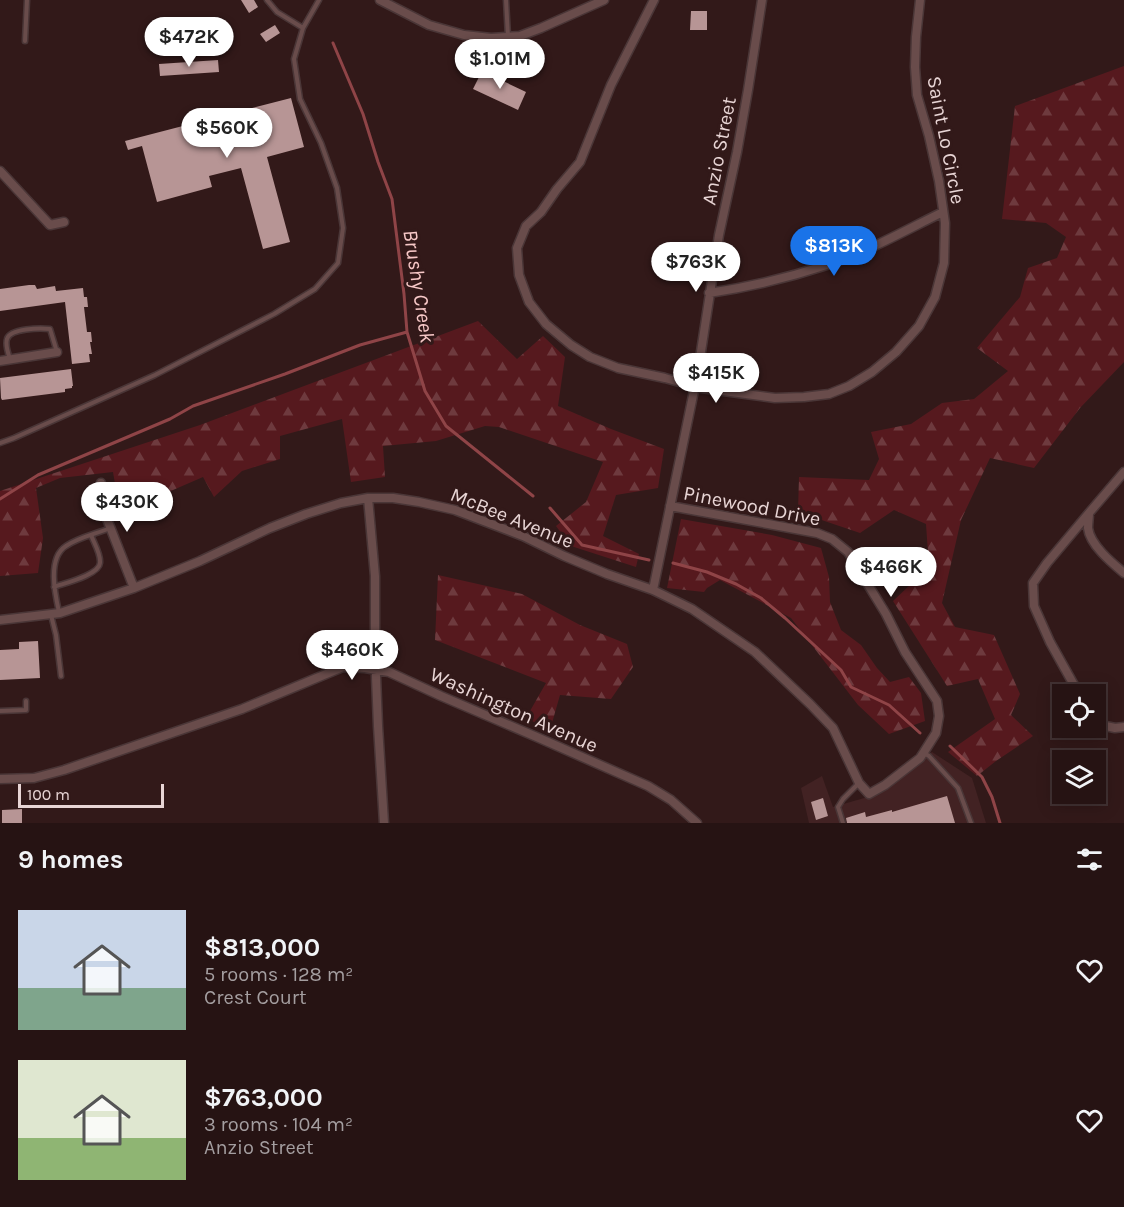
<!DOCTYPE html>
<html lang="en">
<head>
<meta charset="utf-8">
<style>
	body { margin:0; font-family:Karla,sans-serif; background:#2e1c1c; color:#f1f3f6; height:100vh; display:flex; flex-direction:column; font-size:22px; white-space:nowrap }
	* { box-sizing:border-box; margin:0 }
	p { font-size:20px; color:#a49ea0 }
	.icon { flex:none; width:33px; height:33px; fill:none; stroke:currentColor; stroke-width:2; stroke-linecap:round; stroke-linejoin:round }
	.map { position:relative; height:823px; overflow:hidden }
	.details { display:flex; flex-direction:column; background:#261313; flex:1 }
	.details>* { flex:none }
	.buttons { position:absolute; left:1052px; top:684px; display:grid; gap:12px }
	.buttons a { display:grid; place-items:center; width:54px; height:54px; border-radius:0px; background:#261313; box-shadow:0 3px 15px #0003,0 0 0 2px #423233; font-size:30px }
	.scale { position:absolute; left:18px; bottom:15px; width:146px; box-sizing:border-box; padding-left:6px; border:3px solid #e8d5d5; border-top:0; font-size:16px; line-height:21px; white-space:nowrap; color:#e8d5d5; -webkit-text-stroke:4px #321919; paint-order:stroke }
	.price { position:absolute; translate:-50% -51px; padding:0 14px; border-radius:21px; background:#fff; color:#222; font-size:20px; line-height:39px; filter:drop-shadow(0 2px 3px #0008) }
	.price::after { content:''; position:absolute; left:50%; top:36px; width:18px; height:14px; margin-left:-9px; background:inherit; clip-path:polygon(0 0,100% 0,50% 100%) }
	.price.selected { background:#1a73e8; color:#fff }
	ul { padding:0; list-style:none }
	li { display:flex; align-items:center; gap:18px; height:150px; padding:0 18px }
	li span { display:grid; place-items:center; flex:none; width:168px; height:120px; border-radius:0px; color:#555 }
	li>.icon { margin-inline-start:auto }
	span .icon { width:72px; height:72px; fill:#fffc; stroke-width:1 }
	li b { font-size:26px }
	h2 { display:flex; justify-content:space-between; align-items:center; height:72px; padding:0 18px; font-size:26px }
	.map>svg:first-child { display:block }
	.built { fill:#422223 }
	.forest { fill:url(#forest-firs) }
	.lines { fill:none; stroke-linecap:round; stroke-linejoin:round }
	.stream { stroke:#8f4447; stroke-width:3 }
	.building { fill:#b79595 }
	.service-casing { stroke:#4a3637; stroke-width:7 }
	.minor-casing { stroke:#4a3637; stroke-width:11 }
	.service { stroke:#694c4b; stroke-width:4 }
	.minor { stroke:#694c4b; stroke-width:8 }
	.labels { text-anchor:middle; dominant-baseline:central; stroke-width:6; stroke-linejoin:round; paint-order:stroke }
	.street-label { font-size:20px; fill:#e8d5d5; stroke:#321919 }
	.water-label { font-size:21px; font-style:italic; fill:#f7c8c7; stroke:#321919 }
</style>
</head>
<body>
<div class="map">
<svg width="1124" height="823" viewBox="0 0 1124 823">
	<defs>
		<pattern id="forest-firs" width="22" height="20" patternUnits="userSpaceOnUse" patternTransform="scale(1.5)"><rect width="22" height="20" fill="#56191e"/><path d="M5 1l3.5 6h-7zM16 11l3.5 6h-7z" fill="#6e3a3e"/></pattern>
	</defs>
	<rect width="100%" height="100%" fill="#321919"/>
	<!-- built -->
	<path class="built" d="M932,752L972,778L986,823H809L801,788L822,776L833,807L878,794Z"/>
	<!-- forest -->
	<path class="forest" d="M1124,66V362L1080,408L1034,468L990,458L961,520L942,603L955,627L994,635L1020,694L1011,715L1033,736L996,761L977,776L948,752L995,719L978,679L947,686L893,601L929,567L926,524L894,510L860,533L798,512L799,477L869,480L879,459L871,432L911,424L942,403L974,399L1008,371L977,348L1020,297L1028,268L1057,258L1066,237L1046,223L1002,219L1015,106Z
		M478,321L517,359L543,336L565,357L558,406L611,429L664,449L658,488L616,495L603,536L639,554L636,567L571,546L556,526L586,502L603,462L499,427L485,426L436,441L383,446L385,477L351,482L342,419L280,436V459L242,471L214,497L203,477L120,513L113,472L60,478L36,488L43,538L38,573L0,576V491L200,425Z
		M681,519L772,535L821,548L829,577L830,602L841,630L861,645L877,668L890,682L909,677L921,693L925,721L889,734L858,705L791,618L720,580L707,588L704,592L667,588Z
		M438,575L522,594L580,625L627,644L633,667L611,699L560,695L550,730L526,718L546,683L435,640Z"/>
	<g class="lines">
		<!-- stream -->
		<path class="stream" d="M333,43L363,114L378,162L392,199L404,294L407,332L425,391L446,426L533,496
			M0,499L38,475L170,419L193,406L285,374L360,345L407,332
			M550,508L582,545L649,560
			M673,563L707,572L736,584L761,598L785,618L841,670L851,687L889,705L920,733
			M950,746L982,777L992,797L1000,823"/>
	</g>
	<!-- building -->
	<path class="building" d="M241,0H254L258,7L249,13Z
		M691,11H707V30H690Z
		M275,25L280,33L266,42L260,34Z
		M218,60L219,72L160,76L159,64Z
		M482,71L526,92L518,110L473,89Z
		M291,98L304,147L267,157L290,242L263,249L241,168L209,176L212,187L157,202L142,146L128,150L125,141Z
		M29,285H35L37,289L55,286L56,291L83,288L84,297H87L88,307H84L87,332H91L92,342H90L92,354H89L90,362L72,364L65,302L0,311V289Z
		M71,369L73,386H72V388L65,389V392L2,400L1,398L0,378Z
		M38,641L40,678L0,680V650L19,649V642Z
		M1089,752L1091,760H1068V759Z
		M947,796L955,823H847L846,818L865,812L866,817L892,810V812Z
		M823,798L828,816L816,820L811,802Z
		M22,809V823H2V810Z"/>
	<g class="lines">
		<defs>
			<path id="service" d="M267,0L277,12L303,28
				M506,0L508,37
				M25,41L27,0
				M10,359C8,353 5,345 7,339C10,328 41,328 50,329L57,352
				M0,443L14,438L155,375L274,314L315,289L338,263L343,228L337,188L321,143L300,99L294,59L303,28L319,0
				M54,587C65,583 99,575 100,563C101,554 94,543 91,535
				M59,612C55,594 47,558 66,546C79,537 96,534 110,528
				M51,615L56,635L61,676
				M0,711L26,710V701
				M924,753L929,756L958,788L971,823
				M843,823L838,807L843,799L858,784"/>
			<path id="minor" d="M380,0L429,25L464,35L491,38L520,36L541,28L604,0
				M654,0L611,85L580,162L557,189L541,212L526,226L517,248L519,275L529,302L546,324L571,345L590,357L618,368L665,378L701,388L775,398L804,397L829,394L849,386L872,372L896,352L919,326L935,297L944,263L945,223L939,181L929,136L917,95L915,67L916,37L920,0
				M0,171L50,225L64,222
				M709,293C750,287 791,277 830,264C869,251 906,230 943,212
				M0,361L57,352
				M101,483L102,502L105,514L134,588
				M368,498L375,576V652L378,726L384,823
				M1089,513L1124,472
				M653,590L698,371L719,235L737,152L748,90L762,0
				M0,620L60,613L134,588L200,561L270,528L306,514L341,503L368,498H393L419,502L455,510L523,536L564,556L607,574L653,590L692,609L755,652L810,704L833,728L859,783L869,794L885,785L920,758L924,752L936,733L939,716L937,701L905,652L886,614L848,552L832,539L817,533L670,506
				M1079,694L1050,642L1034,606L1033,583L1047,563L1089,513C1089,518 1088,523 1088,528C1090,545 1112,563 1124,573
				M1095,718L1101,725L1115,728L1124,727
				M0,779L34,778L64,770L242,709L343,667L365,668L389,672L441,696L539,738L648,786L671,800L697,823"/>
		</defs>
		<!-- service casing -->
		<use href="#service" class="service-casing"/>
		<!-- minor casing -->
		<use href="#minor" class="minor-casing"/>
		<!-- service -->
		<use href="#service" class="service"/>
		<!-- minor -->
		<use href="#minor" class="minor"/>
	</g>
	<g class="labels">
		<!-- street labels -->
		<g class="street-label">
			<text transform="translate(946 140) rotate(79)">Saint Lo Circle</text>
			<text transform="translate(719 151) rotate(-79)">Anzio Street</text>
			<text transform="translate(752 506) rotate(11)">Pinewood Drive</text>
			<text transform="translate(512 518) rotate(22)">McBee Avenue</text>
			<text transform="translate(514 710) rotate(24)">Washington Avenue</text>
		</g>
		<!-- water labels -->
		<g class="water-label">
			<text transform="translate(419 286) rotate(81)">Brushy Creek</text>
		</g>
	</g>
</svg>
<div class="buttons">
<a><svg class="icon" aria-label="locate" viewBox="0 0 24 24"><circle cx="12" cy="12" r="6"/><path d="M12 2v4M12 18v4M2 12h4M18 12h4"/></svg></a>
<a><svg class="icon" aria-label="layers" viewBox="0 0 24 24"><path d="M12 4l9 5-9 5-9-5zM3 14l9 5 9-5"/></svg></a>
</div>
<div class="scale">100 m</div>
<b class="price" style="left:189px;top:68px">$472K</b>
<b class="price" style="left:500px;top:90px">$1.01M</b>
<b class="price" style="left:227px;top:159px">$560K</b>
<b class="price selected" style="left:834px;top:277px">$813K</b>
<b class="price" style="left:696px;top:293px">$763K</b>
<b class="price" style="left:716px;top:404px">$415K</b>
<b class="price" style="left:127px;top:533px">$430K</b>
<b class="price" style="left:891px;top:598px">$466K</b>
<b class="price" style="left:352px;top:681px">$460K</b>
</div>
<section class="details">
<h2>9 homes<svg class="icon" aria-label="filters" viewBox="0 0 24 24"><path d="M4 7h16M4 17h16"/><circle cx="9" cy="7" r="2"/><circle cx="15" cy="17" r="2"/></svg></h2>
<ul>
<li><span style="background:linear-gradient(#c9d6e8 65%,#7fa58c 0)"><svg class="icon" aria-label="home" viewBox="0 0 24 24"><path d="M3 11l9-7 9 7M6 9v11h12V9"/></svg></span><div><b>$813,000</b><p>5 rooms · 128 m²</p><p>Crest Court</p></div><svg class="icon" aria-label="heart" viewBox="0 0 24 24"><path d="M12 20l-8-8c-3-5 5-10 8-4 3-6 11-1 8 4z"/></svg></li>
<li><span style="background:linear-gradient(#dfe7d0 65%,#8fb573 0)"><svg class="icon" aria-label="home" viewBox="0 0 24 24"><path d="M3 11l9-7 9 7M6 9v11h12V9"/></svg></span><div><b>$763,000</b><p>3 rooms · 104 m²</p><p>Anzio Street</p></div><svg class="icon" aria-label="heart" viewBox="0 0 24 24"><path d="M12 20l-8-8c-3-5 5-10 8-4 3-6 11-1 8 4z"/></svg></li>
</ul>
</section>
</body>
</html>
